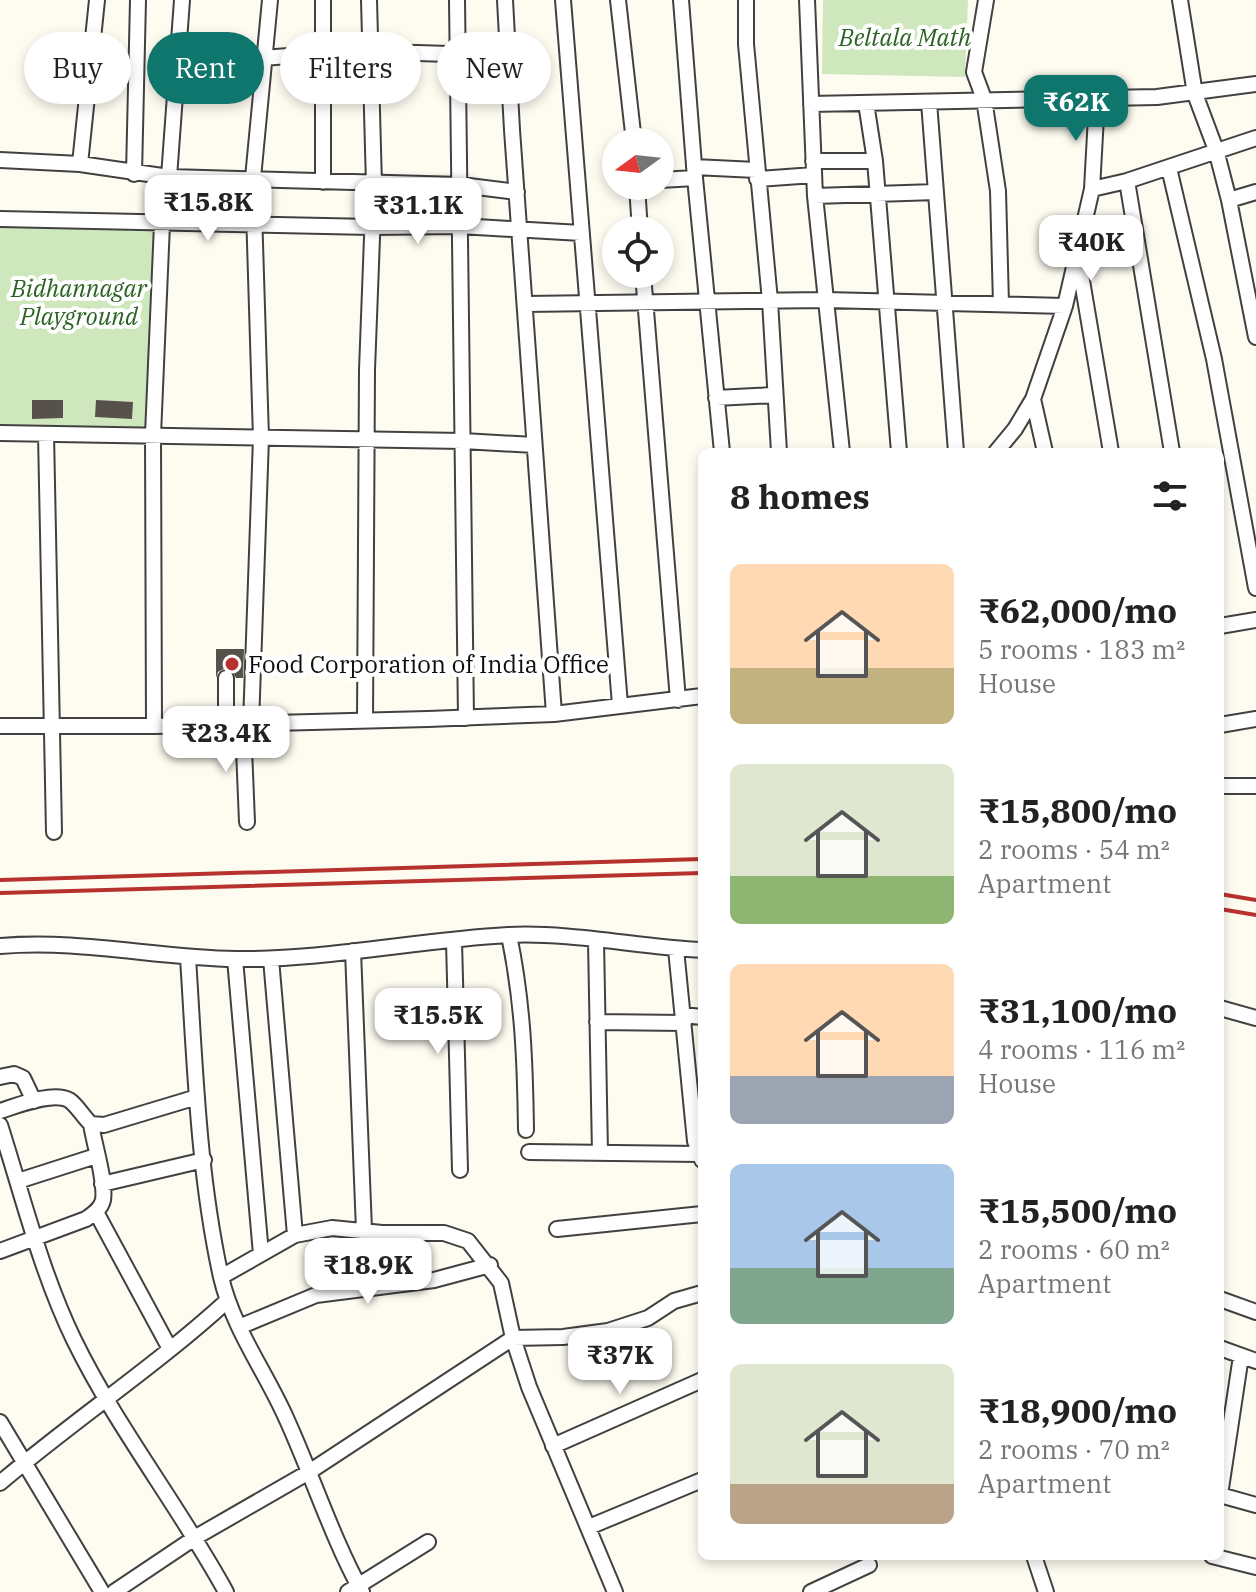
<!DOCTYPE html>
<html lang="en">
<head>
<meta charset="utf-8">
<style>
	body { margin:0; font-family:"IBM Plex Serif",serif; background:#f6f6f6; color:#222; height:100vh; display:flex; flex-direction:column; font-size:30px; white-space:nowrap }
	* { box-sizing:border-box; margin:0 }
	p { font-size:26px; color:#767676 }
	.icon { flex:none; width:44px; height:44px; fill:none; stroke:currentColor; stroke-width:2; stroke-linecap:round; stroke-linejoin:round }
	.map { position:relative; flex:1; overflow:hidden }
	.panel { position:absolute; left:698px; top:448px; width:526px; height:1112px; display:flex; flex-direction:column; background:#fff; border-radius:12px; box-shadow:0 4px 12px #0003 }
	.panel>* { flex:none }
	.guide { position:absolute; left:24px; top:32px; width:554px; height:72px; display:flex; gap:16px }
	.needle { width:52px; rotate:255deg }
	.fabs { position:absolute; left:602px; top:128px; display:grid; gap:16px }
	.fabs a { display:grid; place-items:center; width:72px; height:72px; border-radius:50%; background:#fff; box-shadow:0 4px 12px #0003; font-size:40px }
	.price { position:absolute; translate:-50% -68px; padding:0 18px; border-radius:16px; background:#fff; color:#222; font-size:26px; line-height:52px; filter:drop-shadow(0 2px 4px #0008) }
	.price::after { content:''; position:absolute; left:50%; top:48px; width:24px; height:18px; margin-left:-12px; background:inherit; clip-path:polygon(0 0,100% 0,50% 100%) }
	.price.current { background:#0f766e; color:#fff }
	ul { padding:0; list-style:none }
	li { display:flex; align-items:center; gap:24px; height:200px; padding:0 32px }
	li span { display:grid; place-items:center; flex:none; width:224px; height:160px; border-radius:12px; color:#555 }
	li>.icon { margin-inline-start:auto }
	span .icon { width:96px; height:96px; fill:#fffc; stroke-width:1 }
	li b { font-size:34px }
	h2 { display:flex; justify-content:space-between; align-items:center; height:96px; padding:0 32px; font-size:34px }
	.pill { padding:0 28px; border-radius:36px; background:#fff; box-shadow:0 4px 12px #0003; font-size:28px; line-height:72px }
	.pill.current { background:#0f766e; color:#fff }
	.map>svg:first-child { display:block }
	.green { fill:#cfe7bc }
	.building { fill:#57514b }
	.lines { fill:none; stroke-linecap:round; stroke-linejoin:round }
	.minor-casing { stroke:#414141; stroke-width:18 }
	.minor { stroke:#fff; stroke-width:14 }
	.rail { stroke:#b7312e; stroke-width:4 }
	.poi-dot { fill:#b7312e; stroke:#fff; stroke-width:3 }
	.labels { text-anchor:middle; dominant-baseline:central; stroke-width:8; stroke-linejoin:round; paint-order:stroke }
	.park-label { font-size:24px; font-style:italic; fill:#2b6322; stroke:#fff }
	.poi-label { font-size:24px; fill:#0e0e0e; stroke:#fff; text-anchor:start }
</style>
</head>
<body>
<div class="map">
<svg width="1256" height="1592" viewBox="0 0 1256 1592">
	<rect width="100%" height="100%" fill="#fefcf1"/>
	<!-- green -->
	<path class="green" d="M823,0H968L965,77L822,74Z
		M0,219L162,224L153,435L0,433Z"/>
	<!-- building -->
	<path class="building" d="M32,400H63V418L32,419Z
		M96,400L133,402L132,419L95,417Z
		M216,649H244L243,678H236L232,670L225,668L218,672L216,678Z"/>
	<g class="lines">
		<defs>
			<path id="minor" d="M323,0V182
				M457,0L466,718
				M505,0L512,130L554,714
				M563,0L620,705
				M618,0L634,142
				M681,0L695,178L722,452
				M746,0V44L770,301L779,452
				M807,0L815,196L842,452
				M986,0L974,72L984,99L998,191L1001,304
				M1180,0L1195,94L1216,150L1229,200L1256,337
				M263,58C346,51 426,50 508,59
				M929,102L956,452
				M866,103L875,161L899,452
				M811,104L1157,97L1256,84
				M0,160L80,164L169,177L461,185L517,192
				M813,161H875
				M80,164L97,0
				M694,167L756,170
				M1169,168L1214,359L1256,588
				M134,174L138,0
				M757,179L814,175
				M660,180L695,178
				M1127,181L1172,452
				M637,186L640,230
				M1092,189L1097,98
				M815,196L936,192
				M1229,200L1256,192
				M0,219L371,227L460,226L581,233
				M1079,263L1111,452
				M643,274L678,700
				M525,304L826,300L1065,306
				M716,398L774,395
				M1033,399L1045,452
				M0,433L463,441L534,445
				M46,434L54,832
				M996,452L1015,429L1033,399L1065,306L1092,189L1127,181L1256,138
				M1220,626L1256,620
				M365,721L367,370L374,185L369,0
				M226,724V678
				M243,724L247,822
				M251,724L261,438L253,178L270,0
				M1220,725L1256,719
				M0,726H154L428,719L554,714L702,696
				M154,726L153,435L162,224L169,177L182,0
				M1220,786H1256
				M509,935C523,1003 525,1061 526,1130
				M454,941L460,1170
				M596,941L600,1153
				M0,946C80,939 156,958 236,959C327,960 417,940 508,935C573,932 638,947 702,950
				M676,949L695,1141L702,1160
				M353,951L364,1230
				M188,958C195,1064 198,1173 221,1277C233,1329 266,1372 287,1420C312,1475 333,1540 362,1592
				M235,959L261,1254
				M271,959L295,1235
				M1220,1008L1256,1018
				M683,1015L702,1017
				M597,1022L684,1023
				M0,1077L14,1074L23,1078L34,1101
				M0,1111C16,1106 53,1091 69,1100C77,1105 83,1117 91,1124L104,1125L197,1097
				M0,1125C23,1197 41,1272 74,1340C117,1428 179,1506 226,1592
				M529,1152L699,1154
				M18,1181L96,1156
				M102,1184L204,1160
				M96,1212L170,1349
				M557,1229L702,1214
				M0,1251L86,1219C93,1214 101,1209 103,1200C106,1181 94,1144 91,1124
				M221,1277L295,1235L332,1228L382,1233H444L468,1241L501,1283L513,1338L529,1387L615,1592
				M1220,1299L1256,1312
				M239,1327L316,1295L434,1280L490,1265
				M1220,1348L1256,1361
				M0,1422L102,1592
				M553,1446L702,1380
				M0,1483C74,1420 156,1366 228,1300
				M1220,1495L1241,1356
				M1220,1495L1256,1505
				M589,1527L702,1480
				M1034,1556L1046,1592
				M1212,1556L1256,1567
				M114,1592L196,1537L309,1472L513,1338L563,1337L608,1331L648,1318L674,1301L702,1293
				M348,1592L428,1542
				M811,1592L869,1565"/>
		</defs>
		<!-- minor casing -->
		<use href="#minor" class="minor-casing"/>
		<!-- minor -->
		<use href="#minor" class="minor"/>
		<!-- rail -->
		<path class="rail" d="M0,880L702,859
			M0,893L702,873
			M1220,894L1256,900
			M1220,909L1256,915"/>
	</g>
	<!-- markers -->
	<circle class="poi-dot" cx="232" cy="664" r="8"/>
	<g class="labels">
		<!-- park labels -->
		<g class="park-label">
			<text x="905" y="37">Beltala Math</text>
			<text x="79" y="288">Bidhannagar<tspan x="79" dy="28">Playground</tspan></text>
		</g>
		<!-- poi labels -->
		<g class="poi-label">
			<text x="248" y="664">Food Corporation of India Office</text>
		</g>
	</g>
</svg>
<div class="fabs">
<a><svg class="needle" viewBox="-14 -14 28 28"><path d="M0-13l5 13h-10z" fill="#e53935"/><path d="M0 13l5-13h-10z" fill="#767676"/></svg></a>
<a><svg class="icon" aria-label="locate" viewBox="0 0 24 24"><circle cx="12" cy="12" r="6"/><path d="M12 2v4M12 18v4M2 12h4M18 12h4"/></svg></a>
</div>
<b class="price current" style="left:1076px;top:143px">₹62K</b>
<b class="price" style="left:208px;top:243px">₹15.8K</b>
<b class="price" style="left:418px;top:246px">₹31.1K</b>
<b class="price" style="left:1091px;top:283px">₹40K</b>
<b class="price" style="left:226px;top:774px">₹23.4K</b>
<b class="price" style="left:438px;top:1056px">₹15.5K</b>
<b class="price" style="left:368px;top:1306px">₹18.9K</b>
<b class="price" style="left:620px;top:1396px">₹37K</b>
<div class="guide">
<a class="pill">Buy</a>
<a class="pill current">Rent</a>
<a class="pill">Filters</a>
<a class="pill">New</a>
</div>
<section class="panel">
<h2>8 homes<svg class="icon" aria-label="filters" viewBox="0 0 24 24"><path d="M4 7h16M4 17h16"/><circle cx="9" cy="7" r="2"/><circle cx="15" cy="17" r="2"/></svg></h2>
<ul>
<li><span style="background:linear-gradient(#ffd9b3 65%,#c2b280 0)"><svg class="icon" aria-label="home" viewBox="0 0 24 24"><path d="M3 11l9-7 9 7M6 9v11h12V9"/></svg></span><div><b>₹62,000/mo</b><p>5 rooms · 183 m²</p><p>House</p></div></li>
<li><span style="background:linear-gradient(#dfe7d0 70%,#8fb573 0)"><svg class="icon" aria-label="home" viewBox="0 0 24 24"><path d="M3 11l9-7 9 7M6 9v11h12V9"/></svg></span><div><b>₹15,800/mo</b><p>2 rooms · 54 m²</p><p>Apartment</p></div></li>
<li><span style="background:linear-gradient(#ffd9b3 70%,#9aa5b1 0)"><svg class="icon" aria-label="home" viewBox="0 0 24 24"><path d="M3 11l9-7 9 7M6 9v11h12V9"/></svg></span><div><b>₹31,100/mo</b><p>4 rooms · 116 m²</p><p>House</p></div></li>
<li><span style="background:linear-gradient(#a9c7e8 65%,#7fa58c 0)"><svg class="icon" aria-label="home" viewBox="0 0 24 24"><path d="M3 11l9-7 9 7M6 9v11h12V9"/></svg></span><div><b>₹15,500/mo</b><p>2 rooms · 60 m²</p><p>Apartment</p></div></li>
<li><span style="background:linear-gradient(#dfe7d0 75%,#b9a48a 0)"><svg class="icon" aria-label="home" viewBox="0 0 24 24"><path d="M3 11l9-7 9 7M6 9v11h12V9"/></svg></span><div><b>₹18,900/mo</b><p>2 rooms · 70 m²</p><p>Apartment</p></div></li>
</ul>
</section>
</div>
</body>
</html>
